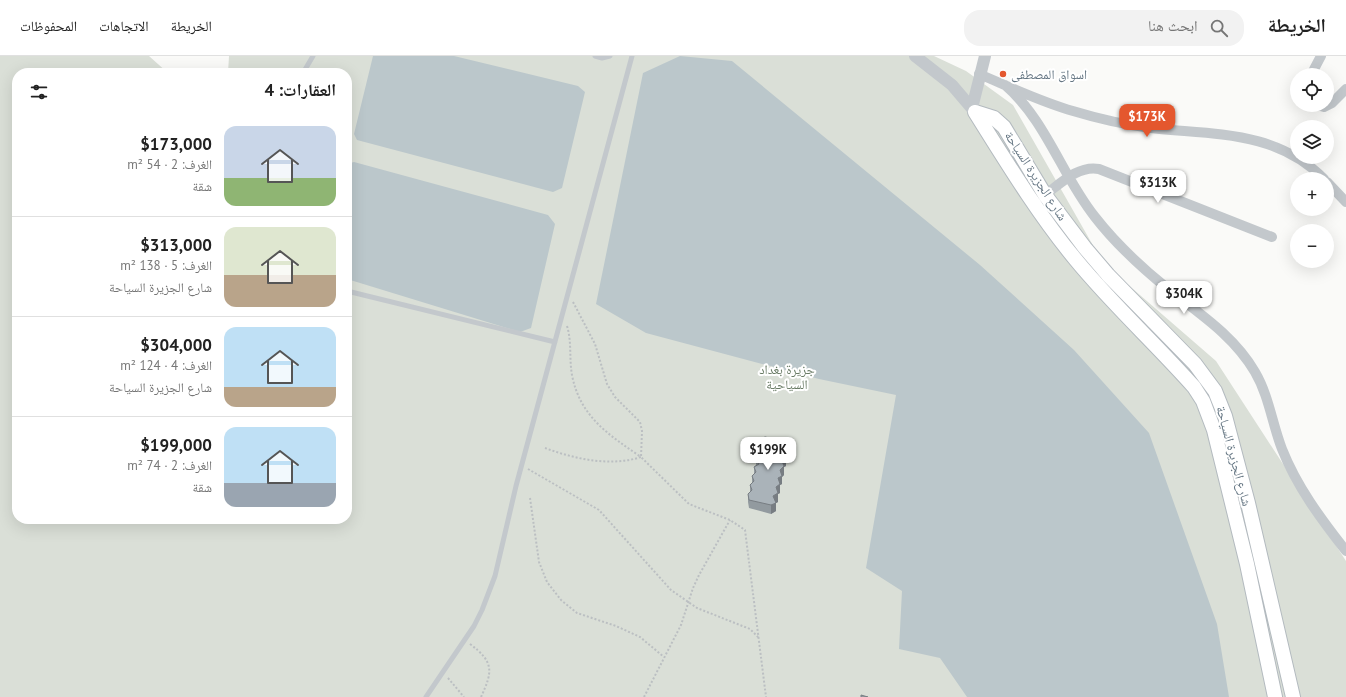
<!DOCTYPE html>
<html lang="ar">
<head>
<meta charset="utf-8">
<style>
	body { margin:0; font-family:"PT Sans","Noto Naskh Arabic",sans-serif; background:#f2f2f2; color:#222; direction:rtl; height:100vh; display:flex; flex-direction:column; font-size:15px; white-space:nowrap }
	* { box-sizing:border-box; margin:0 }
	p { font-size:13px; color:#767676 }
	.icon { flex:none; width:22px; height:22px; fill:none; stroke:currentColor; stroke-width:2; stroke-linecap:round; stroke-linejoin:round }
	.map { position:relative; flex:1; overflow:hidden; direction:ltr }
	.sheet { position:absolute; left:12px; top:12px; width:340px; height:456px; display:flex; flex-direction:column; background:#fff; border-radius:16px; box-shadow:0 4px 16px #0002; direction:rtl }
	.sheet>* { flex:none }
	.fabs { position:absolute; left:1290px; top:12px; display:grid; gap:8px }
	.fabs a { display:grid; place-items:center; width:44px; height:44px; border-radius:50%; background:#fff; box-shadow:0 4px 16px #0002; font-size:20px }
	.price { position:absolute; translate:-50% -34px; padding:0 9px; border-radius:8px; background:#fff; color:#222; font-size:13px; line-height:26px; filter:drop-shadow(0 1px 2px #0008) }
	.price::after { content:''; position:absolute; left:50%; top:24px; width:12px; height:9px; margin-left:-6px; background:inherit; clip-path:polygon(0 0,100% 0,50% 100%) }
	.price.on { background:#e4572e; color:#fff }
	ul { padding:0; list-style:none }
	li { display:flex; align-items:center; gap:12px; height:100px; padding:0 16px }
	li+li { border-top:1px solid #e0e0e0 }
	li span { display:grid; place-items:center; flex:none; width:112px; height:80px; border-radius:12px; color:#555 }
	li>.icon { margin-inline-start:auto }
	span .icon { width:48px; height:48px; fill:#fffc; stroke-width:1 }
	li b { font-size:17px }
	h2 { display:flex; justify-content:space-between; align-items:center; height:48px; padding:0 16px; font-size:17px }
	header { display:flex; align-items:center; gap:24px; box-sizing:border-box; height:56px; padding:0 20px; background:#fff; border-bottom:1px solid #e0e0e0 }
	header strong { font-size:19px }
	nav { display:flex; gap:22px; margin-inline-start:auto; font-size:14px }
	.search { width:280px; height:36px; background:#f2f2f2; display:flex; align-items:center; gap:10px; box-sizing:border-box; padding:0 14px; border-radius:16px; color:#767676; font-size:15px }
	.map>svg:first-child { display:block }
	.green { fill:#dadfd7 }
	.water { fill:#bbc7cb }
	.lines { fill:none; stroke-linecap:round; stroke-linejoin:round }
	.secondary-casing { stroke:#b3babf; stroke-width:16 }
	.path { stroke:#bbbfc2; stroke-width:2; stroke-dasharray:2 2; stroke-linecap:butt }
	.service { stroke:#c3c8cc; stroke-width:5 }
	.minor { stroke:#c3c8cc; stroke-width:10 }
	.tertiary { stroke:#c3c8cc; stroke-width:12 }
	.secondary { stroke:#fff; stroke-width:14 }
	.wall { fill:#929a9f }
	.shaded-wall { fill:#777d82 }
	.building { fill:#aab3b9; stroke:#777d82 }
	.poi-dot { fill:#e4572e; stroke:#fff; stroke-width:1.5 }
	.labels { text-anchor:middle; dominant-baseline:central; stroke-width:4; stroke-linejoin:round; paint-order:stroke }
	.poi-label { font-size:13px; fill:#657683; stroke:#fff; text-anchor:start }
	.street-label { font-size:13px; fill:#657683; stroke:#fff }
	.park-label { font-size:13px; fill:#687a64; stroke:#fff }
</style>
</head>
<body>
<header>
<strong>الخريطة</strong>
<div class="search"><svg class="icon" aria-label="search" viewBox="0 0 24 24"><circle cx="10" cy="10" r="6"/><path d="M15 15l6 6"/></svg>ابحث هنا</div>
<nav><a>الخريطة</a><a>الاتجاهات</a><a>المحفوظات</a></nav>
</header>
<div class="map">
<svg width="1346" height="641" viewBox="0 0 1346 641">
	<rect width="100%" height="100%" fill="#fafaf8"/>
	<!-- green -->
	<path class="green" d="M0,0H149L168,17H17V463H347V17H228L229,0H934L966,15L1013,49L1103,207L1216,305L1346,505V641H0Z"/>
	<!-- water -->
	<path class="water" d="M373,0H454L578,30L585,36L562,132L553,136L357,84L354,78Z
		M680,0L732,5L980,209L1074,294L1149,377L1217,568L1229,641H967L940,602L899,593L902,535L866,512L896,339L819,323L646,277L596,248L643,17Z
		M354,106L548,159L555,168L531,272L520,276L347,223V108Z"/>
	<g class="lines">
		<defs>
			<path id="secondary" d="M975,56L994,62L1004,71L1045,139L1085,192L1108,219L1195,308L1215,335L1225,360L1248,447L1293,641
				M975,56C1007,107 1038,158 1076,204C1113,249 1156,288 1194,331L1203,345L1214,374L1247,508L1275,641"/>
		</defs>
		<!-- secondary casing -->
		<use href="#secondary" class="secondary-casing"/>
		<!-- path -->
		<path class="path" d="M573,246L595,288L607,328L615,341L640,366L642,375L641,401L644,404L689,448L730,464L745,474L766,641
			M567,270C572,286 569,303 572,319C580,361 609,379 641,401
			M545,392C575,403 610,411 641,401
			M528,413L599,454L671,534L697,552L750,573L758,581
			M530,442L539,506L547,526L561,544L577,557L616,570L640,581L664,601
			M470,588C494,606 493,615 481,641
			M448,622L464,641
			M644,641L681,569L693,532L699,519L730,464"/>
		<!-- service -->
		<path class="service" d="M595,0L602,2L610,0
			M303,17L313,0
			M347,235L555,286
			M426,641L474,570L482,554L495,520L516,430L632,0"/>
		<!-- minor -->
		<path class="minor" d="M979,18C1010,31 1041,46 1073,55C1096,62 1127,69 1151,72C1213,79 1276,74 1324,123
			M1311,19L1321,0
			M1005,29C1046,64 1062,120 1095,161C1116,188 1142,212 1168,233C1200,258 1234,280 1255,316C1269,340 1272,367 1282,393C1297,431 1321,463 1346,495
			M1317,49L1324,51L1332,47L1346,33
			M1327,126L1346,146
			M1045,139C1060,128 1078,109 1099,113L1272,181"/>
		<!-- tertiary -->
		<path class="tertiary" d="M915,0L952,29L975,56
			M972,52L985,0"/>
		<!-- secondary -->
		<use href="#secondary" class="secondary"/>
	</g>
	<!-- wall -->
	<path class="wall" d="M761,383L788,401L786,402V410L784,411V419L782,421V428L780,429V437L778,438V446L776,447V455L771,458L749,452L748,446V438L750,436V429L752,427V420L754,418V411L756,409V402L759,400V393L761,391Z"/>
	<!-- shaded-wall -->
	<path class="shaded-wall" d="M788,392V401L786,402V410L784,411V419L782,421V428L780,429V437L778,438V446L776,447V455L771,458V449L784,396Z"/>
	<!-- building -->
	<path class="building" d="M765,381L786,386L788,392L784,396L786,401L782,405L784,410L780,414L782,420L778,422L780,428L776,431L778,437L773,440L776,447L771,449L749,444L748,438L752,434L750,429L754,425L752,420L756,416L754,411L759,408L756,402L761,399L759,393L763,390L761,383Z
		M861,639L868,641H861Z"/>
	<!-- markers -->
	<circle class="poi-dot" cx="1003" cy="18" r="4"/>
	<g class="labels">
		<!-- poi labels -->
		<g class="poi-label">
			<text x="1011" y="18">اسواق المصطفى</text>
		</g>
		<!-- street labels -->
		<g class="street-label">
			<text transform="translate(1036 120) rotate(57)">شارع الجزيرة السياحة</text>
			<text transform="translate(1234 400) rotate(75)">شارع الجزيرة السياحة</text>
		</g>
		<!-- park labels -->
		<g class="park-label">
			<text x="787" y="313">جزيرة بغداد<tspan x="787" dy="15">السياحية</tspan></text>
		</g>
	</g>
</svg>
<div class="fabs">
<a><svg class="icon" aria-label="locate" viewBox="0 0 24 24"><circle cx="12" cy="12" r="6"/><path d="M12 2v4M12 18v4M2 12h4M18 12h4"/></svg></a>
<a><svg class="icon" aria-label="layers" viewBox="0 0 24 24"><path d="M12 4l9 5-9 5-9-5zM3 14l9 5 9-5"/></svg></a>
<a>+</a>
<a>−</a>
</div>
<b class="price on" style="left:1147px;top:82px">$173K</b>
<b class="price" style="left:1158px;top:148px">$313K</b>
<b class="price" style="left:1184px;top:259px">$304K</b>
<b class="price" style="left:768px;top:415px">$199K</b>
<section class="sheet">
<h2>العقارات: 4<svg class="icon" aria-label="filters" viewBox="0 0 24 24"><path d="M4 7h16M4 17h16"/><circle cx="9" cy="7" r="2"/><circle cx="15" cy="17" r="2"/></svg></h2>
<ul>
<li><span style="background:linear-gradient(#c9d6e8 65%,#8fb573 0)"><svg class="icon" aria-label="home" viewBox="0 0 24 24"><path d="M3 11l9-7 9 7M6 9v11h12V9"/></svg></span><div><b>$173,000</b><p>الغرف: 2 · 54 m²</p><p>شقة</p></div></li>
<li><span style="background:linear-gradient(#dfe7d0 60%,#b9a48a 0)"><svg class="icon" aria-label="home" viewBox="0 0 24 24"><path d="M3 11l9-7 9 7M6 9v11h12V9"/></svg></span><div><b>$313,000</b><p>الغرف: 5 · 138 m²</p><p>شارع الجزيرة السياحة</p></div></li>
<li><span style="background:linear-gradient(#bfe0f5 75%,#b9a48a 0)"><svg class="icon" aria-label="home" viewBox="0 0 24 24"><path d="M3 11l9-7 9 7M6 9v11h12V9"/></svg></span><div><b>$304,000</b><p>الغرف: 4 · 124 m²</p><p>شارع الجزيرة السياحة</p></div></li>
<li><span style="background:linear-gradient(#bfe0f5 70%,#9aa5b1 0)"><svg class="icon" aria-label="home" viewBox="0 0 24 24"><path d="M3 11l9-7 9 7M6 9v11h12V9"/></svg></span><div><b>$199,000</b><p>الغرف: 2 · 74 m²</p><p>شقة</p></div></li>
</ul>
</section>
</div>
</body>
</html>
